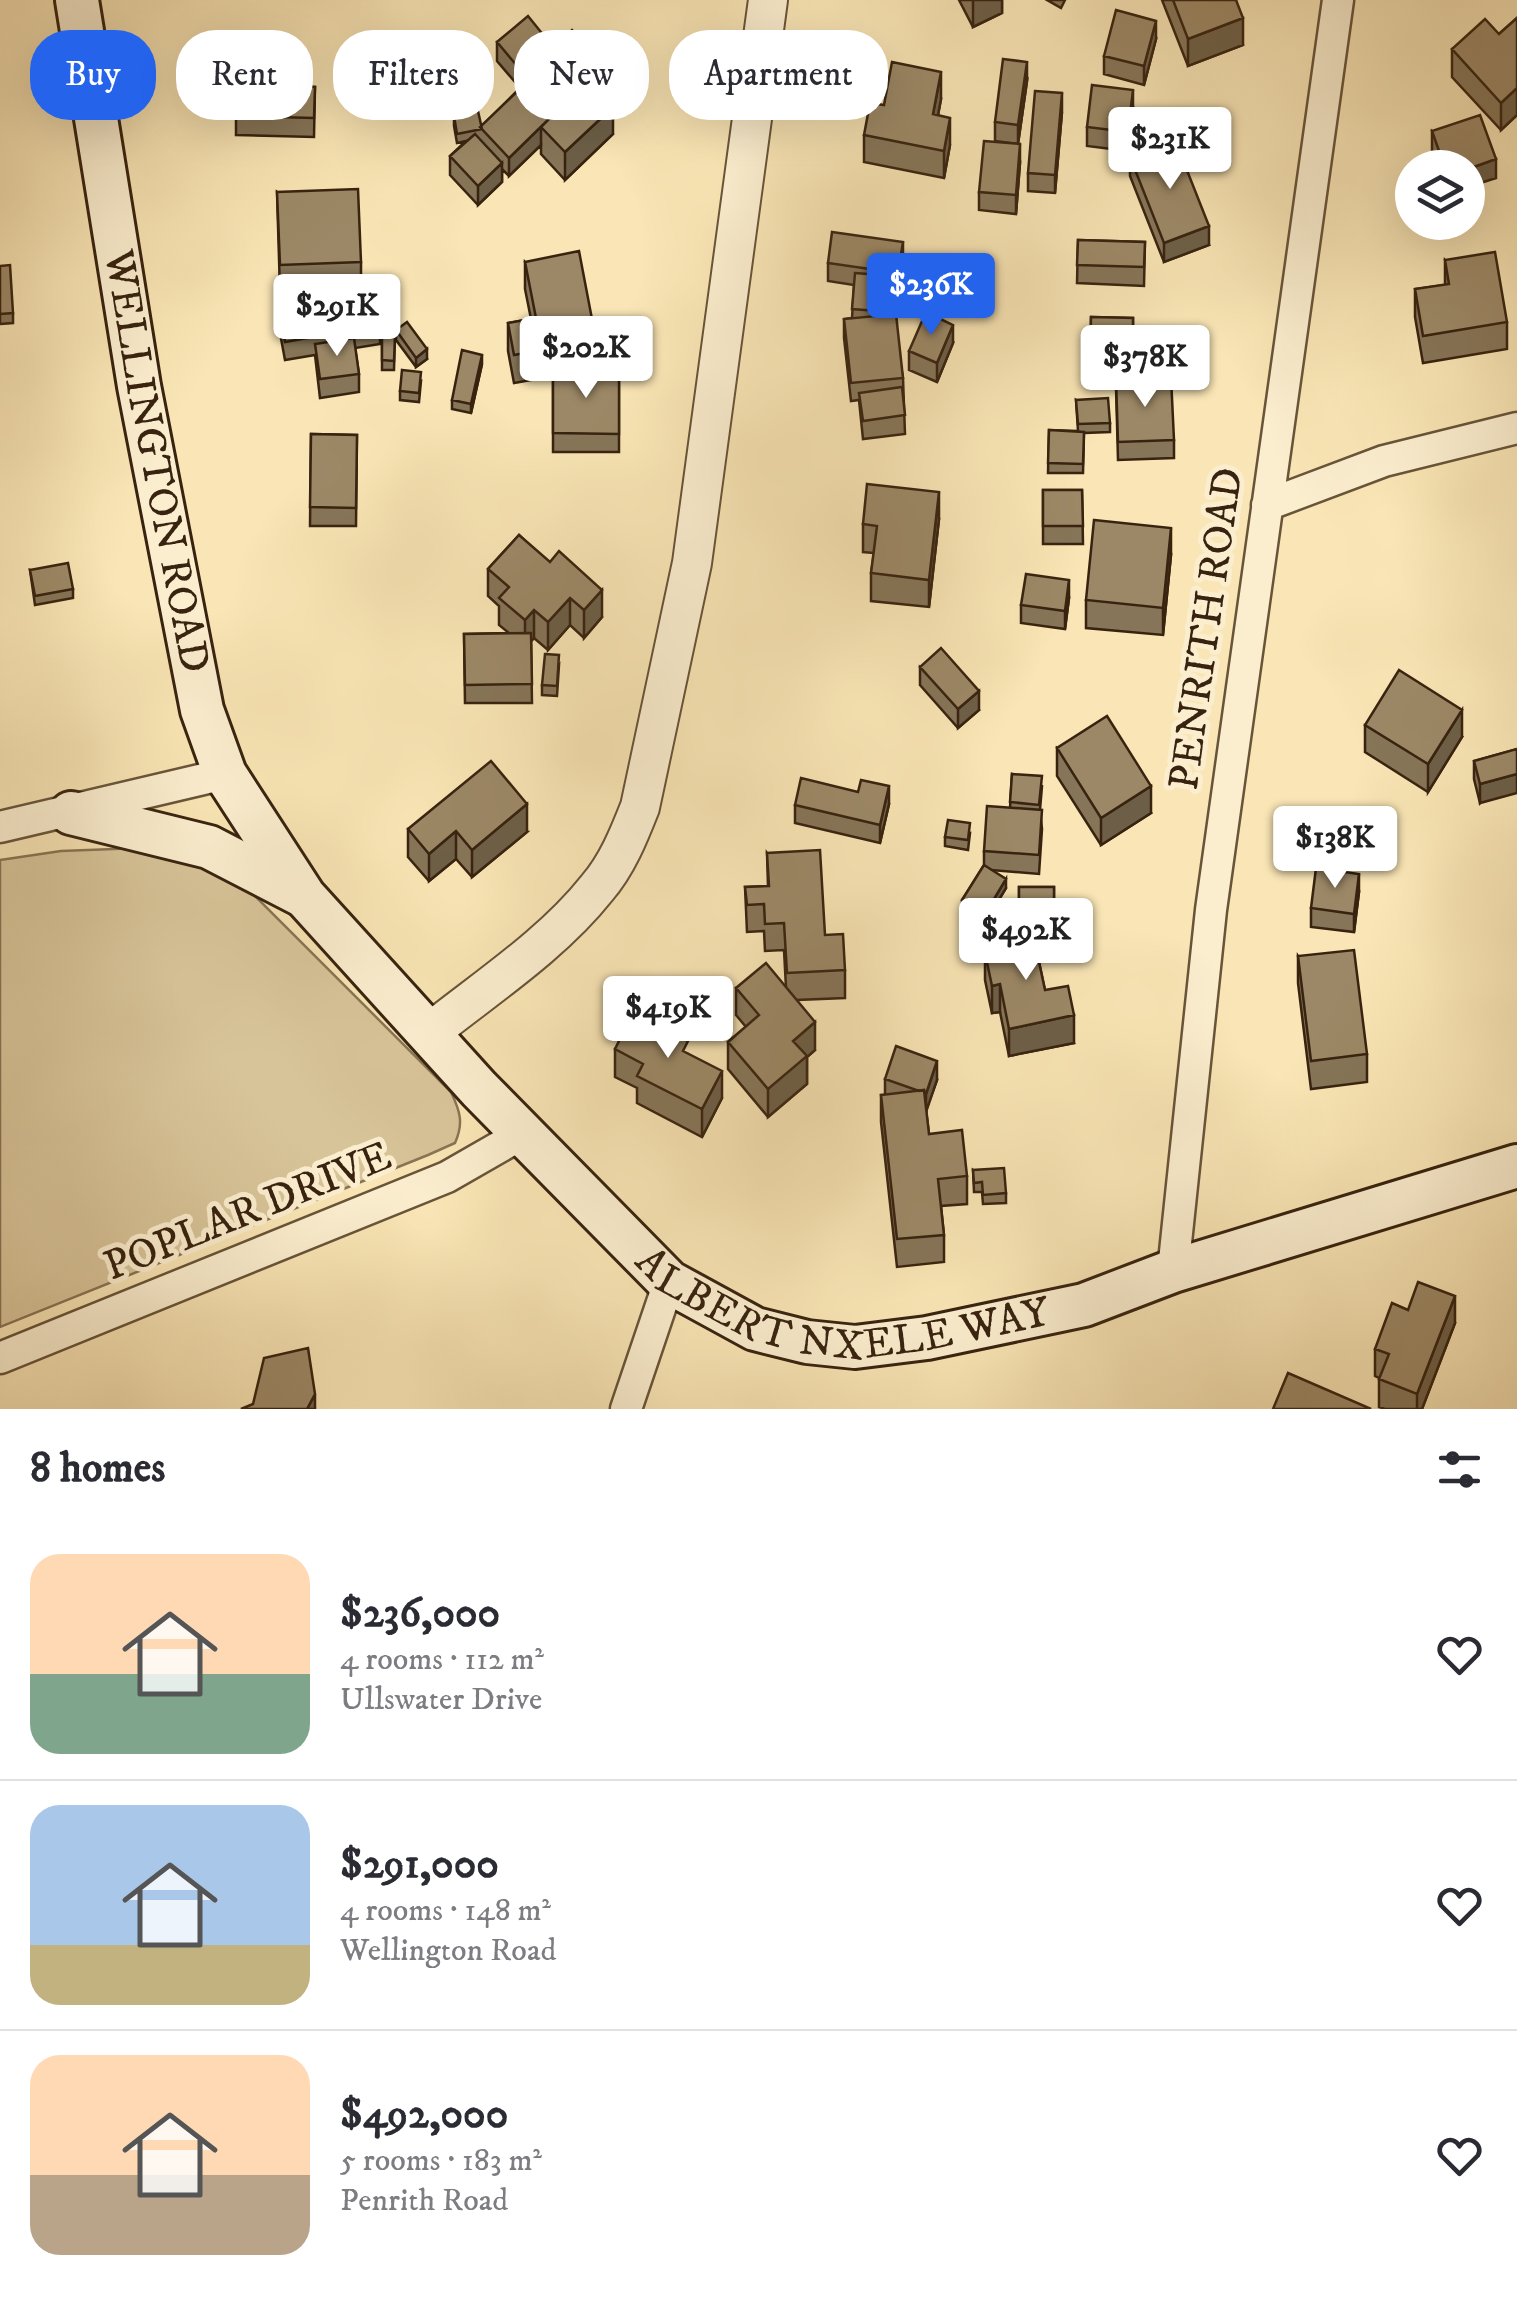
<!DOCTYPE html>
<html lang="en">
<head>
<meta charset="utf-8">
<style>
	body { margin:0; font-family:"IM FELL DW Pica",serif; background:#f2f2f3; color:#2b2b33; height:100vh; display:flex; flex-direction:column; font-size:38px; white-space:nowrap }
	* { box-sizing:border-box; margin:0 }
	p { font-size:32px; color:#7c7c81 }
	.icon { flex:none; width:55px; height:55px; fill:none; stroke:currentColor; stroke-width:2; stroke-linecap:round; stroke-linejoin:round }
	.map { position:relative; height:1409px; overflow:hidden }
	.drawer { display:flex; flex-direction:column; background:#fff; flex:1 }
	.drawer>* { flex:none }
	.hud { position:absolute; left:30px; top:30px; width:1000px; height:90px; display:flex; gap:20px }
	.fabs { position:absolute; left:1395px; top:150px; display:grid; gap:20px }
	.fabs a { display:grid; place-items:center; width:90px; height:90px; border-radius:50%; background:#fff; box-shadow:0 10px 40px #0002; font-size:50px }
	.price { position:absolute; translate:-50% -85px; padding:0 22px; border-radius:10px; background:#fff; color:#222; font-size:32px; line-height:65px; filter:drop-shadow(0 2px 5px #0008) }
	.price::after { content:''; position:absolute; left:50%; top:60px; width:30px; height:22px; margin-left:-15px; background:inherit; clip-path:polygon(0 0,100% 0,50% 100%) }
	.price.active { background:#2563eb; color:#fff }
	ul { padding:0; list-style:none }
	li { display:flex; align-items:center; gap:30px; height:250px; padding:0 30px }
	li+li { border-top:2px solid #e1e1e2 }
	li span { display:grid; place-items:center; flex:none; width:280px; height:200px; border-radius:30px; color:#555 }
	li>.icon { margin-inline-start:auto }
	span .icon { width:120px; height:120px; fill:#fffc; stroke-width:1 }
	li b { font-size:42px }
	h2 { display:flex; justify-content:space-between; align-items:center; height:120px; padding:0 30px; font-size:42px }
	.tag { padding:0 35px; border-radius:40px; background:#fff; box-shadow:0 10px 40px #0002; font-size:35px; line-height:90px }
	.tag.active { background:#2563eb; color:#fff }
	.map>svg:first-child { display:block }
	.green { fill:#d8c499; stroke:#887454; stroke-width:2.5 }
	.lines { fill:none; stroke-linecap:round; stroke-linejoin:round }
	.minor-casing { stroke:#685439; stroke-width:35 }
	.tertiary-casing { stroke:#685439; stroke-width:42 }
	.secondary-casing { stroke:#382310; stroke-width:48 }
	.minor { stroke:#fbeecf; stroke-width:30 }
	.tertiary { stroke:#fbeecf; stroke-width:38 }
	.secondary { stroke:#fbeecf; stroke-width:42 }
	.wall { fill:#867558; stroke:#382310; stroke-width:2.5 }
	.shaded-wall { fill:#6d5f47; stroke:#382310; stroke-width:2.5 }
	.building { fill:#9c8866; stroke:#382310; stroke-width:2.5 }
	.labels { text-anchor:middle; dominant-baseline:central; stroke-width:10; stroke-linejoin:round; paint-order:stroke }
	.street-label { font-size:42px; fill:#382310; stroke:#fbeecf }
</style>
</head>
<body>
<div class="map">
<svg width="1517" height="1409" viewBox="0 0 1517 1409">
	<rect width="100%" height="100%" fill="#f9e5b5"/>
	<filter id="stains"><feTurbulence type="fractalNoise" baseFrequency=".002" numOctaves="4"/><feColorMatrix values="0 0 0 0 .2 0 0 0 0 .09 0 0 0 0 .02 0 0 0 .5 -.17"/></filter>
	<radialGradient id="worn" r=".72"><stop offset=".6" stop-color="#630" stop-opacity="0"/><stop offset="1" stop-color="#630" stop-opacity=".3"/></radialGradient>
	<!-- green -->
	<path class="green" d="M141,848L183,858L242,883L451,1092C460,1111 464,1123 455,1143L428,1155L0,1327V860L61,851Z"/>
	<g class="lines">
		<defs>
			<path id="minor" d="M1267,505L1384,461L1517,428
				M0,827L225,774
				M1173,1271L1211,910L1338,0
				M0,1358L447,1177L522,1134
				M626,1409L669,1282"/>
			<path id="tertiary" d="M428,1034C484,989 552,945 597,888C617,865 629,835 640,807L692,563L768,0"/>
			<g id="secondary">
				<path id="s1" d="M77,0L139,386L202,710L225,774L304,896L479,1089L669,1282L755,1329L807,1342L855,1347L927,1338L1084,1305L1173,1271L1517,1166"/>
				<path d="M71,813L209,847L300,894"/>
			</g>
		</defs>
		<!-- minor casing -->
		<use href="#minor" class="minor-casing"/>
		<!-- tertiary casing -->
		<use href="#tertiary" class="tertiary-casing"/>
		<!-- secondary casing -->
		<use href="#secondary" class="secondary-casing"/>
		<!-- minor -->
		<use href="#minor" class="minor"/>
		<!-- tertiary -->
		<use href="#tertiary" class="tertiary"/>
		<!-- secondary -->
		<use href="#secondary" class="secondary"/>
	</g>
	<!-- wall -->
	<path class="wall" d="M959,0H1002V13L973,27Z
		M1047,0H1065L1061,8Z
		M1162,0H1236L1243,45L1188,66Z
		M1517,18V115L1501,130L1452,77V49L1499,34Z
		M1156,39L1144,85L1104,74V56Z
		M497,42L553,47L599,87L597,89L613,134L565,180L541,154V145L509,176L502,169V182L478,205L450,175V156L466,141L457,143L454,126V116L481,127L520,88L497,61Z
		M1027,81L1018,144L995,141V122Z
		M236,86L315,87L314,137L236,135Z
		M941,99L938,115L950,145L944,178L864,162V135L884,105Z
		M1133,108L1128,151L1087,146V127Z
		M1062,112L1055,193L1028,191V173Z
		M1432,131L1496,178L1468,168H1438L1432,150Z
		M1130,157L1209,245L1164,262L1130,176Z
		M1020,163L1016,214L979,210V192Z
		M277,192L361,262V284L380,325V344L355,348L359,374V392L320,398L315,355L285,360L277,317V299L322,291L280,292Z
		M1078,240L1145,242L1144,286L1077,283Z
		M903,260L898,292L893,291L892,315L903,378L905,434L863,439L859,400L851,401L844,338V319L852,318L854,285L828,281V263Z
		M1445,260L1507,322V349L1423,363L1415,317V289L1445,285Z
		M525,262L596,340V368H591L619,369V452H553V376L514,383L508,351V323L531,319L525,289Z
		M0,266L13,313V323L0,324Z
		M1091,317L1133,318V379L1174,440V458L1118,460L1116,387L1090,386Z
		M396,330L427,359L416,367L396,340Z
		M382,335H395L394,370H382Z
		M953,343L937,382L909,370V351Z
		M482,364L471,413L452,409V400Z
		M421,381L419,402L400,400V391Z
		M1076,400L1110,423V432L1084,433L1083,473H1048L1049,430L1078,431Z
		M311,434L357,435L356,526H310Z
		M1043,490H1082L1083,544H1043Z
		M939,519L929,607L871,601V573L874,553L863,552V524Z
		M519,535L602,617L584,638L570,625L548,650L534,638L531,641L532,703H465L464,634L509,633L499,625V606L488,596V569Z
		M1171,555L1163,635L1086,628V600Z
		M30,570L73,589V598L35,605Z
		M1069,598L1065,629L1021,623V605Z
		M559,665L557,696L542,695V685Z
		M920,667L979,710L958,728L920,685Z
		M1365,725L1462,737L1428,792L1365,752Z
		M1057,748L1151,813L1101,845L1057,776Z
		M1517,749L1480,803L1474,779V761Z
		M1012,774L1042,786L1040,810L1042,829L1039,874L991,870L1006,888L985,923L962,910V900L984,865V851L1010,808Z
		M858,792L889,804L880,843L795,823V805Z
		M408,829L527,832L472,877L456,859L429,881L408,857Z
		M970,833L968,850L945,846V837Z
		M767,853L825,935L845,970V998L797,1000L815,1050L807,1057V1084L768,1117L728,1069V1042L746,1027L736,1015V988H786L784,950L765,951L764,931L747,932L745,887L768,886Z
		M1019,887H1054V940L1034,939L1045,990L1074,1043L1009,1056L1000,1012L992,1013L985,980V953L1004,949V935L1019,932Z
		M1359,892L1354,932L1311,927V908Z
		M1298,956L1367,1054V1082L1311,1089L1298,983Z
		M615,1049L688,1054L722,1098L702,1137L637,1103V1088L615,1077Z
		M885,1079L937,1080L926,1110L929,1134L967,1176V1204L941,1206L944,1235V1262L897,1267L881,1122V1095H885Z
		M973,1170L1006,1193V1203L983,1204L982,1192H974Z
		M1408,1310L1455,1323L1422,1409H1385L1379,1407V1378L1375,1376V1349Z"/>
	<!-- shaded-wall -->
	<path class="shaded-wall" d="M973,0H1002V13L973,27Z
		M1243,18V45L1188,66V39Z
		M1156,21V39L1144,85V66Z
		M553,47L527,73V88L523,91V73Z
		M599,60V87L583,102V75Z
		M1027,62V81L1018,144V125Z
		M941,72V99L933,142V114Z
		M1517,88V115L1501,130V103Z
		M1133,90V108L1128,151V132Z
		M1062,93V112L1055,193V175Z
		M613,107V134L565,180V152Z
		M553,115L541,127V145L509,176V158Z
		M950,118V145L944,178V151Z
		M1020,144V163L1016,214V195Z
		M1496,159V178L1468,187V169Z
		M502,163V182L478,205V186Z
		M1209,226V245L1164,262V243Z
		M903,242V260L898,292V273Z
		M953,325V343L937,382V363Z
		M427,349V359L416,367V358Z
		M482,355V364L471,413V404Z
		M939,492V519L929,607V580Z
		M1171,528V555L1163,635V608Z
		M1069,580V598L1065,629V611Z
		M602,590V617L584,638V610Z
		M570,598V625L548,650V622Z
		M534,610V638L525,648V620Z
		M979,691V710L958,728V709Z
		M1462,710V737L1428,792V764Z
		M1517,774V793L1480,803V784Z
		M889,786V804L880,843V825Z
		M1151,786V813L1101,845V818Z
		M527,804V832L472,877V850Z
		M456,831V859L429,881V854Z
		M1359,874V892L1354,932V914Z
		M1006,879V888L985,923V914Z
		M1000,984V1012L992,1013V986Z
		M1074,1015V1043L1009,1056V1029Z
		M815,1022V1050L807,1057V1084L768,1117V1089L793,1041Z
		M937,1061V1080L926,1112V1094Z
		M722,1071V1098L702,1137V1109Z
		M1455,1296V1323L1422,1409H1417V1394Z
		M315,1394V1409H307Z"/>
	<!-- building -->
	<path class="building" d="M1173,0H1236L1243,18L1188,39Z
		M1116,10L1156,21L1144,66L1104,56Z
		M528,16L553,47L523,73L497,42Z
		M1517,18V88L1501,103L1452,49L1485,19L1499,34Z
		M572,30L599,60L583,75L613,107L565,152L541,127L560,108L527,73Z
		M251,47L299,48L298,86L315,87L314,118L236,116V86L250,87Z
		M1003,59L1027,62L1018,125L995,122Z
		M892,62L941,72L933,114L950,118L944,151L864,135L870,103L884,105Z
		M524,85L553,115L509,158L480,127Z
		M1092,85L1133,90L1128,132L1087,127Z
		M1035,91L1062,93L1055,175L1028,173Z
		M478,111L482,129L457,134L454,116Z
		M1480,115L1496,159L1468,169L1445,168L1432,131Z
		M475,134L502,163L478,186L450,156Z
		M1175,140L1209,226L1164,243L1130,157Z
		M984,141L1020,144L1016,195L979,192Z
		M358,189L361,262L280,265L277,192Z
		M832,232L903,242L898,273L828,263Z
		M1078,240L1145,242L1144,267L1077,265Z
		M579,251L596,340L514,355L508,323L536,318L525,262Z
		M1495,252L1507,322L1423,336L1415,289L1449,284L1445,260Z
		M10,265L13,313L0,314V266Z
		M855,273L893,276L891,312L852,309Z
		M372,282L380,325L285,342L277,299Z
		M926,312L953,325L937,363L909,351Z
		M896,314L903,378L851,383L844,319Z
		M1091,317L1133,318V369L1090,368Z
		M407,322L427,349L416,358L396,330Z
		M382,335H395L394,361L382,360Z
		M354,338L359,374L320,379L315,344Z
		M462,350L482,355L471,404L452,400Z
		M553,368L619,369V434L553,433Z
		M402,370L421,372L419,393L400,391Z
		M1171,377L1174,440L1118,442L1116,379Z
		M902,387L905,415L863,421L859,393Z
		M1108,398L1110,423L1078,424L1076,400Z
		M1049,430L1084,432L1083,464L1048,463Z
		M311,434L357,435L356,508L310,507Z
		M867,484L939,492L929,580L871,573L877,526L863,524Z
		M1043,490H1082L1083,526H1043Z
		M1094,520L1171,528L1163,608L1086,600Z
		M519,535L550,562L559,551L602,590L584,610L570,598L548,622L534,610L525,620L499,598L509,587L488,569Z
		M68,563L73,589L35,596L30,570Z
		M1026,574L1069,580L1065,611L1021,605Z
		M531,633L532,684L465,685L464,634Z
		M941,648L979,691L958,709L920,667Z
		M545,654L559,655L557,686L542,685Z
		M1399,670L1462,710L1428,764L1365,725Z
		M1107,716L1151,786L1101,818L1057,748Z
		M1517,749V774L1480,784L1474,761Z
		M491,761L527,804L472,850L456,831L429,854L408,829Z
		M1012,774L1042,776L1039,805L1010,802Z
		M801,778L858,792L861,780L889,786L880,825L795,805Z
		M987,806L1042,810L1039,855L984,851Z
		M948,820L970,823L968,840L945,837Z
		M820,850L825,935L843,934L845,970L787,973L784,923L765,924L764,904L747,905L745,887L769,886L767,853Z
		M984,865L1006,879L985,914L962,900Z
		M1316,868L1359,874L1354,914L1311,908Z
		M1019,887H1054V921L1019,920Z
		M1032,929L1045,990L1068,986L1074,1015L1009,1029L1000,984L992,986L985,953L1007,948L1004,935Z
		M1354,950L1367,1054L1311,1061L1298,956Z
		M766,963L815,1022L793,1041L807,1056L768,1089L728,1042L759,1015L736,988Z
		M633,1013L688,1041L683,1051L722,1071L702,1109L637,1076L643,1064L615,1049Z
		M896,1046L937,1061L926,1094L924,1090L919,1091L885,1079Z
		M924,1090L929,1134L962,1130L967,1176L938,1179L944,1235L897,1239L881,1095Z
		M1004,1168L1006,1193L983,1195L982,1182L974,1183L973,1170Z
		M1418,1282L1455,1296L1417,1394L1379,1379L1389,1354L1375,1349L1392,1303L1408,1310Z
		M308,1348L315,1394L307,1409H241L253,1404L264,1358Z
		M1288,1373L1371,1409H1273Z"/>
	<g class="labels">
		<!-- street labels -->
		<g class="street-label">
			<text stroke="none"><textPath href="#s1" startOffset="468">WELLINGTON ROAD</textPath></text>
			<text transform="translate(1207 629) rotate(-82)">PENRITH ROAD</text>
			<text transform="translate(248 1212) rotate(-22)">POPLAR DRIVE</text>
			<text stroke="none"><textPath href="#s1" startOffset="1645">ALBERT NXELE WAY</textPath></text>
		</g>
	</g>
	<rect width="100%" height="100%" filter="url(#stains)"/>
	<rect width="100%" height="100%" fill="url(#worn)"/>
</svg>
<div class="fabs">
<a><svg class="icon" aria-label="layers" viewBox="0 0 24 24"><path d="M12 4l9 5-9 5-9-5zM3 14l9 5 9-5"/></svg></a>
</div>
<b class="price" style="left:1170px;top:192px">$231K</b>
<b class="price active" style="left:931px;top:338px">$236K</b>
<b class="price" style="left:337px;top:359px">$291K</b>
<b class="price" style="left:586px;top:401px">$202K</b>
<b class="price" style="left:1145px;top:410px">$378K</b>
<b class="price" style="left:1335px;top:891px">$138K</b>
<b class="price" style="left:1026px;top:983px">$492K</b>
<b class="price" style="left:668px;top:1061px">$419K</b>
<div class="hud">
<a class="tag active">Buy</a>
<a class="tag">Rent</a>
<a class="tag">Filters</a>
<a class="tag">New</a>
<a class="tag">Apartment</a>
</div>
</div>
<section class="drawer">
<h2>8 homes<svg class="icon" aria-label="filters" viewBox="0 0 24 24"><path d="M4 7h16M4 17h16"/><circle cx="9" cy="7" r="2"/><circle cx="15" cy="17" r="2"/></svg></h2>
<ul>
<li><span style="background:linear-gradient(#ffd9b3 60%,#7fa58c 0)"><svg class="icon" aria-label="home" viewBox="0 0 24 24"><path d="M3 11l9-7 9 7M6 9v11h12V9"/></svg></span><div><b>$236,000</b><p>4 rooms · 112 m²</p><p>Ullswater Drive</p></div><svg class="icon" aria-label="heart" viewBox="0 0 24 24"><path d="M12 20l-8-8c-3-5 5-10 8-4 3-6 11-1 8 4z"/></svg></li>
<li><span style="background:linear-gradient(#a9c7e8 70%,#c2b280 0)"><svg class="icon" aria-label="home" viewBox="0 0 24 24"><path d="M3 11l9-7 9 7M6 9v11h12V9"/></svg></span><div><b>$291,000</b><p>4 rooms · 148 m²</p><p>Wellington Road</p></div><svg class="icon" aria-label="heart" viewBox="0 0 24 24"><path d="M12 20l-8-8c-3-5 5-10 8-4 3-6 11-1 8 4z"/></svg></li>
<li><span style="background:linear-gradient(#ffd9b3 60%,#b9a48a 0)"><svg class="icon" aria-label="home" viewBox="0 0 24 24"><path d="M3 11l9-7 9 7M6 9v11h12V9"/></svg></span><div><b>$492,000</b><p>5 rooms · 183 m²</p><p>Penrith Road</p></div><svg class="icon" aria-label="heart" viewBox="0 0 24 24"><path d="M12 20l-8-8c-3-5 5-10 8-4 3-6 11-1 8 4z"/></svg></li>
</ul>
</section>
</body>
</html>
